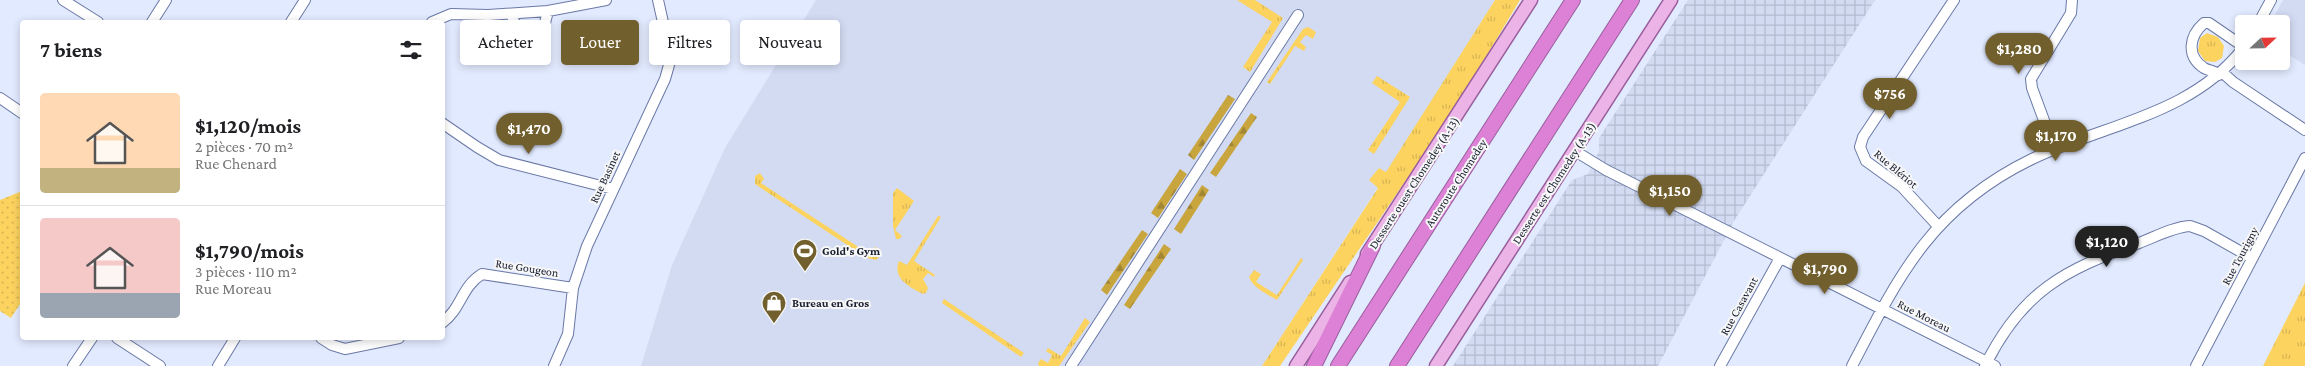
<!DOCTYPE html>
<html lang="fr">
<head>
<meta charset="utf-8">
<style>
	body { margin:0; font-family:"Crimson Pro",serif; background:#f2f2f2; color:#202124; height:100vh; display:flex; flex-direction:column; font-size:19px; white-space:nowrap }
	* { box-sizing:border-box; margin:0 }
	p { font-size:16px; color:#757577 }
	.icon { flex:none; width:28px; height:28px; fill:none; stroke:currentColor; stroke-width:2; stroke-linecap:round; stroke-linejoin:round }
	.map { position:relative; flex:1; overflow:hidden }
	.panel { position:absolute; left:20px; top:20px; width:425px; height:320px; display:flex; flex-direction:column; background:#fff; border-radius:5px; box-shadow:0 2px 8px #0003 }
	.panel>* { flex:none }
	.guide { position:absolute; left:460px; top:20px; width:475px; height:45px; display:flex; gap:10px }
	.needle { width:32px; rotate:68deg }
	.buttons { position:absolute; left:2235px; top:15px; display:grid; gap:10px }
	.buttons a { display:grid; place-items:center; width:55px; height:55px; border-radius:5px; background:#fff; box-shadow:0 2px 8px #0003; font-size:25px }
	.price { position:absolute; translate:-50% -42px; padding:0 11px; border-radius:18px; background:#715f2d; color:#fff; font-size:16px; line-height:32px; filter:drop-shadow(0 1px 2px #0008) }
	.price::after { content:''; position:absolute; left:50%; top:30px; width:15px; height:11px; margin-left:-8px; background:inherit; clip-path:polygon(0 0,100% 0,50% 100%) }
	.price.current { background:#222; color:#fff }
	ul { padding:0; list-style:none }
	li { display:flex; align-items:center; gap:15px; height:125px; padding:0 20px }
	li+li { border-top:1px solid #e0e0e0 }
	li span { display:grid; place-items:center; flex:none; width:140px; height:100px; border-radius:5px; color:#555 }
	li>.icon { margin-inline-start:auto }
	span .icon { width:60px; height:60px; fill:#fffc; stroke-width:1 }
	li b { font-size:21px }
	h2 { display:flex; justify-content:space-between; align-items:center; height:60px; padding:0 20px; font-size:21px }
	.pill { padding:0 18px; border-radius:5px; background:#fff; box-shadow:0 2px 8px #0003; font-size:18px; line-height:45px }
	.pill.current { background:#715f2d; color:#fff }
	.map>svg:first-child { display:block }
	.built { fill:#d2dbf2 }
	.industrial { fill:url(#industrial-grid) }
	.grass { fill:url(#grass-tufts) }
	.forest { fill:url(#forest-firs) }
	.park { fill:url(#park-dots) }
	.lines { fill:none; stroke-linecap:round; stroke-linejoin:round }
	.minor-casing { stroke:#6a79a6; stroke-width:12 }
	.major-casing { stroke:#985e9c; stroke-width:15 }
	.highway-casing { stroke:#985e9c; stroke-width:16 }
	.minor { stroke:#fff; stroke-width:10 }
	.major { stroke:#ebb3e6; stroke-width:12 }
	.highway { stroke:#dd81d6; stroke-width:14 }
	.labels { text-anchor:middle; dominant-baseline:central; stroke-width:4; stroke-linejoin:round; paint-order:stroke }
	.street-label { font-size:12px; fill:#171d2f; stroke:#f7f7f7 }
	.poi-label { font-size:12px; font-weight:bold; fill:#171d2f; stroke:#f7f7f7; text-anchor:start }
</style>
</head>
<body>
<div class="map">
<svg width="2305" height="366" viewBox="0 0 2305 366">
	<defs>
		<pattern id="industrial-grid" width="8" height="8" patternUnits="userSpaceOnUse" patternTransform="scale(1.25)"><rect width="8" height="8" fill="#d2dbf2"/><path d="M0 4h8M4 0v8" fill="none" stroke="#b4bcd0"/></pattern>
		<pattern id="grass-tufts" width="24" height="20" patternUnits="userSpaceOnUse" patternTransform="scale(1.25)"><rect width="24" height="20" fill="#fcd35f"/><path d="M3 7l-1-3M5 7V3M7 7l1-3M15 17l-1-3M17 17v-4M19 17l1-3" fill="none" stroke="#d7b553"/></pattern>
		<pattern id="forest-firs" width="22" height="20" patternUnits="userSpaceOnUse" patternTransform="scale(1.25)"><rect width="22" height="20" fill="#c9a53e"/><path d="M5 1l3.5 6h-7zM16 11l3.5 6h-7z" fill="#a28634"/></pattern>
		<pattern id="park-dots" width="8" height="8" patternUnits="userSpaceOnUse" patternTransform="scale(1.25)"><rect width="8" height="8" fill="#fcd35f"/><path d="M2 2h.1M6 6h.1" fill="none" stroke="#d7b553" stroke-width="1.8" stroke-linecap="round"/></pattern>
	</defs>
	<rect width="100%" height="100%" fill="#e2eaff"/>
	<!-- built -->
	<path class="built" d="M816,0H1495L1386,173L1379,168L1370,181L1378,187L1262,366H641L672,265L725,148Z
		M2283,0H2305V65L2281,50V24H2270Z"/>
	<!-- industrial -->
	<path class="industrial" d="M1688,0H1875L1734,221L1658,366H1453L1572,180L1588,174L1599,151V138Z"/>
	<!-- grass -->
	<path class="grass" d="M1237,0H1255L1283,18L1250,72L1243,67L1272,22Z
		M1495,0H1520L1457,105L1280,366H1262L1378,188L1369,180L1379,168L1386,172Z
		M1308,27L1316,32L1313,39L1306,35L1300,42L1306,47L1304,51L1295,46L1270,84L1267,82L1303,29Z
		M2207,33L2218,37L2224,46L2222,58L2215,62L2205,61L2198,51L2200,38Z
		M1377,76L1410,97L1374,154L1368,150L1400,102L1372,83Z
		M760,173L764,179L761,183L869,254L875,247L881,250L880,256L876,260L867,258L755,184V176Z
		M897,188L914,201L895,230L902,236L899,239H896L893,226V193Z
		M938,216L941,217L914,261L935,275L934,277L928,273L923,279L928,288L926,293L923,294C909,287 892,278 899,261L907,265Z
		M1301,258L1303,260L1277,300C1267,294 1253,288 1249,277L1254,270L1261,274L1256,282L1277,295Z
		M2305,283V366H2263Z
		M944,299L1024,353L1021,357L942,303Z
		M1085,318L1090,322L1059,366H1039L1038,363L1041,359L1048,363L1052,355L1046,351L1048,348L1061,356Z"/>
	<!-- forest -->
	<path class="forest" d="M1228,95L1235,99L1194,160L1188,155Z
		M1251,113L1257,117L1216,177L1210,173Z
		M1180,169L1187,174L1158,218L1151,213Z
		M1202,185L1209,190L1181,234L1174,229Z
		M1142,230L1148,234L1107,295L1101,290Z
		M1164,244L1171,249L1130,309L1124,305Z"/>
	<!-- park -->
	<path class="park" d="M22,191V301L11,318L0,311V200Z"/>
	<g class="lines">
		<defs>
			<path id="minor" d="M63,0L98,22
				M511,14C518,31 524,48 543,31L548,11
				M152,22L166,0
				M291,22L305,0
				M432,22L451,14L488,15L548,11L606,0
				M2258,24L2271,0
				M2222,72L2233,82L2305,130
				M2219,75C2214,70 2209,71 2204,68C2186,56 2189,36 2204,23H2209L2244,47
				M0,98L22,113
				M442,123L477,147L499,160L613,189
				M2055,150L2032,88L2031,79L2071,13L2072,0
				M1575,151L1606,170L1995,366
				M1938,226L1902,187L1866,161L1860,147L1863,137L1954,0
				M442,323C462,308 461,287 482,274L573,288
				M117,338L160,366
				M321,338L332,345L345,349L399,338
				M73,366L92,338
				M218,366L235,338
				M554,366L568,334L573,288L587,246L665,79L671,58L658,0
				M1071,366L1298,15
				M1720,366L1780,258
				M1852,366C1900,273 1933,207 2032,159C2105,124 2192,115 2244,47
				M1985,366C2022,291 2064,270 2139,243C2155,237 2173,227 2190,226L2204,231L2252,258
				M2196,366L2305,158"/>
			<path id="major" d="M1367,254L1531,0
				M1296,366L1350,282
				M1436,366L1671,0"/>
			<path id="highway" d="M1314,366L1373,246
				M1338,366L1573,0
				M1397,366L1632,0"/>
		</defs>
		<!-- minor casing -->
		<use href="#minor" class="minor-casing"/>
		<!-- major casing -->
		<use href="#major" class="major-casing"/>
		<!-- highway casing -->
		<use href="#highway" class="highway-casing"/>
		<!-- minor -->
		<use href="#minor" class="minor"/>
		<!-- major -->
		<use href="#major" class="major"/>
		<!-- highway -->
		<use href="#highway" class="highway"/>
	</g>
	<!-- icons -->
	<defs>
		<symbol id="stadium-pin" viewBox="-11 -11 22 30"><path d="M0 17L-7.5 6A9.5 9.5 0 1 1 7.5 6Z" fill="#715f2d" stroke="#f7f7f7"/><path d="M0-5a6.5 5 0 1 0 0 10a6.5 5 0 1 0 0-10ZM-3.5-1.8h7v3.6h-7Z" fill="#fff"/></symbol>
		<symbol id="shop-pin" viewBox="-11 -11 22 30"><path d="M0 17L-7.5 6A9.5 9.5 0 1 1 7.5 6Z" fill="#715f2d" stroke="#f7f7f7"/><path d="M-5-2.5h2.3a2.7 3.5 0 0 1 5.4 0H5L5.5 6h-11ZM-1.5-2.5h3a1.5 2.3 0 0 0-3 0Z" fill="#fff"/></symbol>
	</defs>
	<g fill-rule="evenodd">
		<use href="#stadium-pin" x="791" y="237" width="28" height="38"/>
		<use href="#shop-pin" x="760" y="289" width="28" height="38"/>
	</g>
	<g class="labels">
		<!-- street labels -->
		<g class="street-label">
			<text transform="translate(1896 169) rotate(40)">Rue Blériot</text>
			<text transform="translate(605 177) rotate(-65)">Rue Basinet</text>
			<text transform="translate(1414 183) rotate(-57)">Desserte ouest Chomedey (A-13)</text>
			<text transform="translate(1456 183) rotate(-57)">Autoroute Chomedey</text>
			<text transform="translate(1554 183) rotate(-57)">Desserte est Chomedey (A-13)</text>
			<text transform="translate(2240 256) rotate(-62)">Rue Tourigny</text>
			<text transform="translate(527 268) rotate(9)">Rue Gougeon</text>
			<text transform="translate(1739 306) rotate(-61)">Rue Casavant</text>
			<text transform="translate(1924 316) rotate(27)">Rue Moreau</text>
		</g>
		<!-- poi labels -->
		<g class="poi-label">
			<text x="822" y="251">Gold's Gym</text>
			<text x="792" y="303">Bureau en Gros</text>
		</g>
	</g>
</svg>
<div class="buttons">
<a><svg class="needle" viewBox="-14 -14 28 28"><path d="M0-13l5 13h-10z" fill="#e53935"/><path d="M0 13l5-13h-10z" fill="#757577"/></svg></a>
</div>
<b class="price" style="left:2019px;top:75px">$1,280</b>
<b class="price" style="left:1890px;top:120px">$756</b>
<b class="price" style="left:529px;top:155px">$1,470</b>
<b class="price" style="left:2056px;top:162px">$1,170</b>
<b class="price" style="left:1670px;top:217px">$1,150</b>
<b class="price current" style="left:2107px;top:268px">$1,120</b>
<b class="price" style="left:1825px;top:295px">$1,790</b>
<div class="guide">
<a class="pill">Acheter</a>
<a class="pill current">Louer</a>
<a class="pill">Filtres</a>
<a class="pill">Nouveau</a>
</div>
<section class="panel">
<h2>7 biens<svg class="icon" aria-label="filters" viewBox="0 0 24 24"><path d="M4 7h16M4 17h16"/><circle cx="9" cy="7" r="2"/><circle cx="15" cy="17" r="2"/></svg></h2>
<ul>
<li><span style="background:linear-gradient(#ffd9b3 75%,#c2b280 0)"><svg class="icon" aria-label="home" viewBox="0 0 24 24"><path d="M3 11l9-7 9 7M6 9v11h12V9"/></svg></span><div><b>$1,120/mois</b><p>2 pièces · 70 m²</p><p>Rue Chenard</p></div></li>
<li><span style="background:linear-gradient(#f6c9c9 75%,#9aa5b1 0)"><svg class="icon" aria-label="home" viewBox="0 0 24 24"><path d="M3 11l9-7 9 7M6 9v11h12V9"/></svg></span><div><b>$1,790/mois</b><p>3 pièces · 110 m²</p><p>Rue Moreau</p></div></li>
</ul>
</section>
</div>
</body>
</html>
